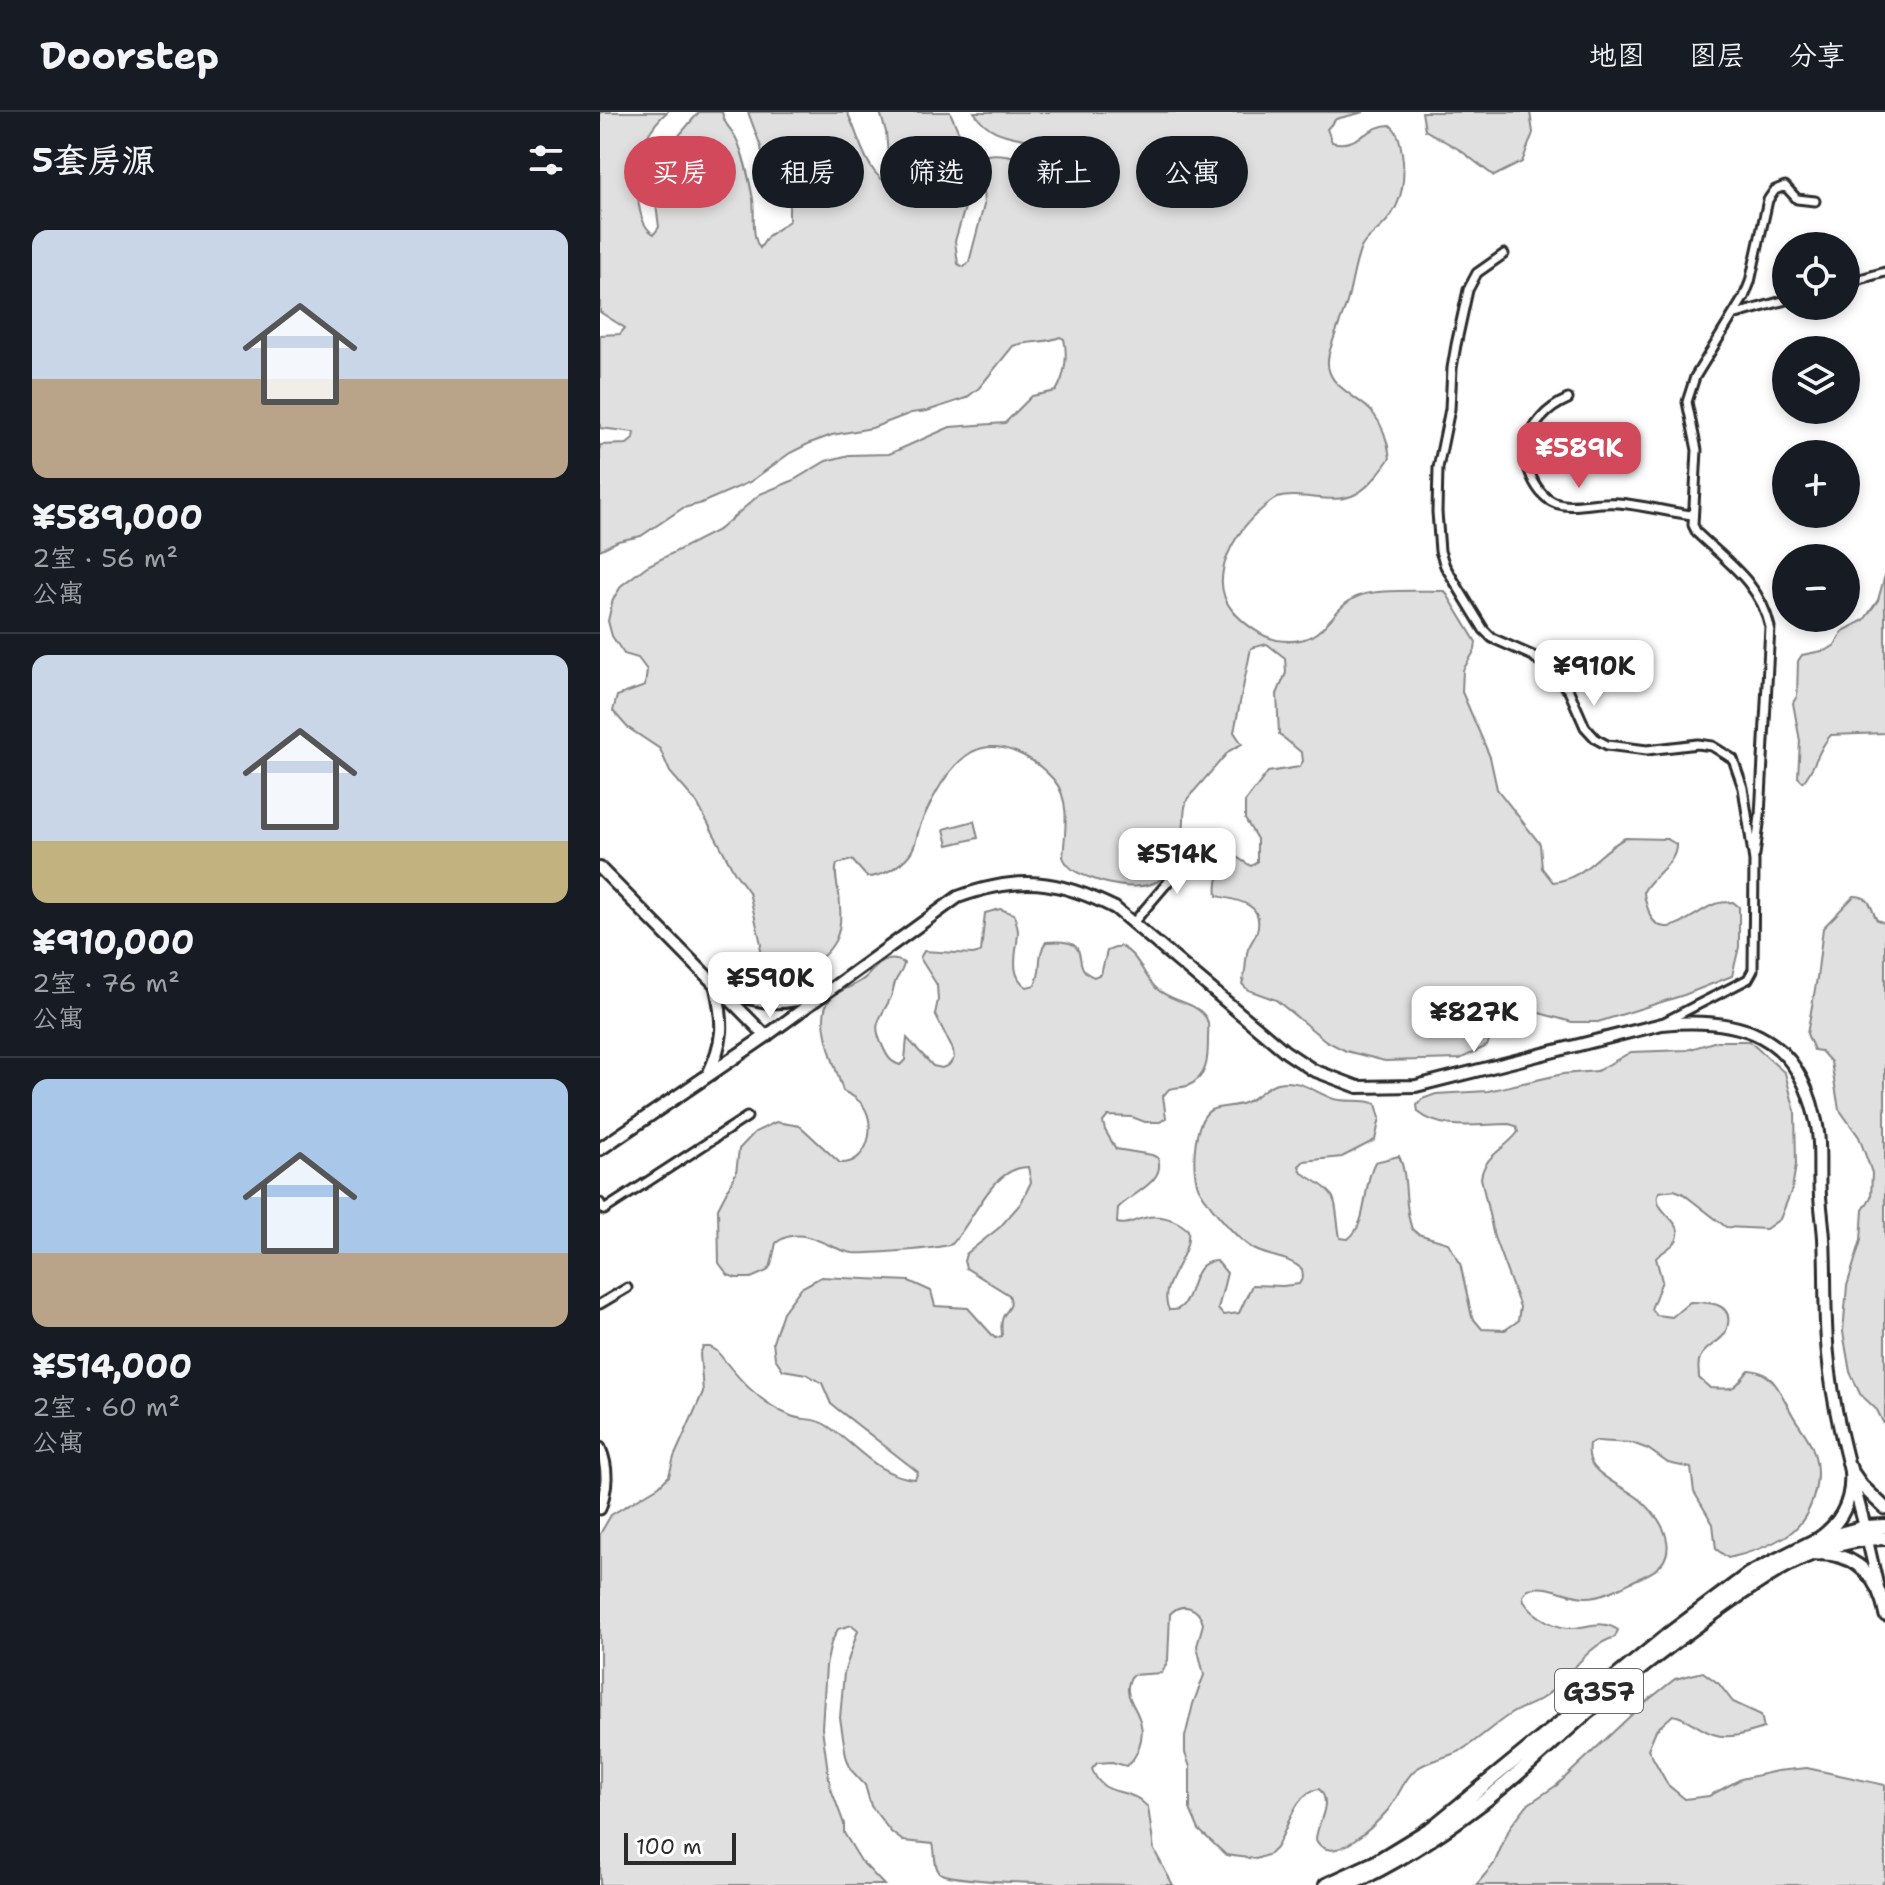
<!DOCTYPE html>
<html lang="zh">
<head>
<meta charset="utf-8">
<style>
	body { margin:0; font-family:"Shantell Sans","LXGW WenKai TC",sans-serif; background:#242831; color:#f1f3f6; height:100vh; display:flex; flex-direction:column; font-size:30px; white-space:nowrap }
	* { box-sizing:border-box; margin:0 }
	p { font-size:26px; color:#9ea1a6 }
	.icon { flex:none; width:44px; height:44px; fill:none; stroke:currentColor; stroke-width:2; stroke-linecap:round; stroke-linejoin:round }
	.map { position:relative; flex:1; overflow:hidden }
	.details { display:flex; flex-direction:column; background:#171b24; width:600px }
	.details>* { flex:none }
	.guide { position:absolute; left:24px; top:24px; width:760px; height:72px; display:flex; gap:16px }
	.fabs { position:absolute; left:1172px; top:120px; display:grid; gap:16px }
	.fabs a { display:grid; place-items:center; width:88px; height:88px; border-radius:50%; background:#171b24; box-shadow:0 4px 12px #0003; font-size:40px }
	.scale { position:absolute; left:24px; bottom:20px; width:112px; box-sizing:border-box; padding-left:8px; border:4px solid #2b2b2b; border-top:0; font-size:22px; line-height:28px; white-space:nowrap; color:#2b2b2b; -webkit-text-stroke:6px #fff; paint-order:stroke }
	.price { position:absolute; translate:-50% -68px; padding:0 18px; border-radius:16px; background:#fff; color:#222; font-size:26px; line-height:52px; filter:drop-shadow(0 2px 4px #0008) }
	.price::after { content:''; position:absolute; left:50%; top:48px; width:24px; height:18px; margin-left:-12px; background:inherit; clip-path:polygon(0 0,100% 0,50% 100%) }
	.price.active { background:#d1495b; color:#fff }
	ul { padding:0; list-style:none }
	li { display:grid; align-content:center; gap:16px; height:424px; padding:0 32px }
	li+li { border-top:2px solid #363941 }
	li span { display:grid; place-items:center; height:248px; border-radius:16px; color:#555 }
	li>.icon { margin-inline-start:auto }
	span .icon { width:144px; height:144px; fill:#fffc; stroke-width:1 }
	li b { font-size:34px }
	h2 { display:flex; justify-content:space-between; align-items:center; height:96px; padding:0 32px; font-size:34px }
	.tag { padding:0 28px; border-radius:36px; background:#171b24; box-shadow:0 4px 12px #0003; font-size:28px; line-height:72px }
	.tag.active { background:#d1495b; color:#fff }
	header { display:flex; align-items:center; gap:48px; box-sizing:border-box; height:112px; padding:0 40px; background:#171b24; border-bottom:2px solid #363941 }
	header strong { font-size:38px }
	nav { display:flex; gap:44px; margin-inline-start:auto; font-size:28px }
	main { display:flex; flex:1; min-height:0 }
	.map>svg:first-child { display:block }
	.green { fill:#e0e0e0; stroke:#868686; stroke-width:2 }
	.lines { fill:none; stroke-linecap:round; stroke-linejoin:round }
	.minor-casing { stroke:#2b2b2b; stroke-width:13 }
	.tertiary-casing { stroke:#2b2b2b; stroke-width:15 }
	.secondary-casing { stroke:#2b2b2b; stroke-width:16 }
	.primary-casing { stroke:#2b2b2b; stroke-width:17 }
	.trunk-casing { stroke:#2b2b2b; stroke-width:18 }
	.minor { stroke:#fff; stroke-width:7 }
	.tertiary { stroke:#fff; stroke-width:9 }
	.secondary { stroke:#fff; stroke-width:10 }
	.primary { stroke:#fff; stroke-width:11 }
	.trunk { stroke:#fff; stroke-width:12 }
	.labels { text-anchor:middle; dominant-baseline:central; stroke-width:7; stroke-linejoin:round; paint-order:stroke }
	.shield { fill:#fff; stroke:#6b6b6b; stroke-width:2 }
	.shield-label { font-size:26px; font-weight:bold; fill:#2b2b2b }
</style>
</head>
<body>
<header>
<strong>Doorstep</strong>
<nav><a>地图</a><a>图层</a><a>分享</a></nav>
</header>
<main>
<section class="details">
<h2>5套房源<svg class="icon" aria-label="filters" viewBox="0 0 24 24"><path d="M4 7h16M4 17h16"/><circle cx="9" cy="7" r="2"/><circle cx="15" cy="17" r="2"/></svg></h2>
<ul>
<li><span style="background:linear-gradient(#c9d6e8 60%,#b9a48a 0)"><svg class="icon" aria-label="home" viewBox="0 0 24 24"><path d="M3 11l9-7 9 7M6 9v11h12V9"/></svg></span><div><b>¥589,000</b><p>2室 · 56 m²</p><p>公寓</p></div></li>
<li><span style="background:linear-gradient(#c9d6e8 75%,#c2b280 0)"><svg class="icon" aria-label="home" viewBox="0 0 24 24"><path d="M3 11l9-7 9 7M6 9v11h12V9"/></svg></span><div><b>¥910,000</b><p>2室 · 76 m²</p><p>公寓</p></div></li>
<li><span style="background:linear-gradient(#a9c7e8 70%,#b9a48a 0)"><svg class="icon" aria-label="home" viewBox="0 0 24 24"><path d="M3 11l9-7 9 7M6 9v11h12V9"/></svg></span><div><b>¥514,000</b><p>2室 · 60 m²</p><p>公寓</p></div></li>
</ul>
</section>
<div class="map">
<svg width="1285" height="1773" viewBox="0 0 1285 1773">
	<rect width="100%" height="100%" fill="#fff"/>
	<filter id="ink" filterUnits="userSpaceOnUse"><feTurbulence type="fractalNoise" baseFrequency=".0125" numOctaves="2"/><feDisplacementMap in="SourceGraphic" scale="16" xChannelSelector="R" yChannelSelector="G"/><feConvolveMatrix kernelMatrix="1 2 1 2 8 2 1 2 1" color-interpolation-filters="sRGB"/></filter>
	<g filter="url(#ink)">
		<!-- green -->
		<path class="green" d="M0,0H67C59,7 52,16 47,25C36,45 31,111 54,122L59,115L55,85L59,47L99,0H122C124,10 127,13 133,21C142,34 150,71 153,87C155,102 151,125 160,136L168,124L189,109V87L165,57L161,35L148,0H247C257,19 261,42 274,59C282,70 297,79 307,90L314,87L307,66L288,43L286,20L280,0H350L360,23L362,46L371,67L369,82L355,129L358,152L364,155L369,150L384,93L381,45C408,30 485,79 516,62C495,46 495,48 471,43C460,41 451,34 441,31C414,23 392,27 374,0H764L736,7L727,17L732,30C757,37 768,13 790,13C799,20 800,30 802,41C806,68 803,94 782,114C775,121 765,127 761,136C754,153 752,173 747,190C742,207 733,225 729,242C721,274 757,282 773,301C784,315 788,329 790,346C780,359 771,374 756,382C734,394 701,379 677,386C671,388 667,393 662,397C636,418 606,466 632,498C642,510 661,525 677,528C731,536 726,492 765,482C785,477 823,479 845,479L876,530L875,538L863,558L862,580L890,645L897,677L940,732L942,756L953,770C985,767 998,740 1025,726L1067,727L1076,732C1077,752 1053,762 1044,779C1044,788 1047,794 1050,803C1063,833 1097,798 1115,792C1121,790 1127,790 1133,790L1139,795V835L1132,864L1084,883L998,910H972L928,898H912L895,912L887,934L860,947L785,949L746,939L726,929L676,888L648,878L642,872C646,861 645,853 647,841C648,833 655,827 657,819C665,791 637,788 617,784C615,768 619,759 630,747L638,746L651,754L657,750V727L645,707V690L668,660L699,655L703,649L702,641L679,622L677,582L686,561L685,546L667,532L651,536L634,620L642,632L629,639L588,686C582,697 585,710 583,722C576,772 549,782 503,770C488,765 469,761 463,745C465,721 471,688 454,668C436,647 400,625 372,640C348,654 333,685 322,709C316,721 318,732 309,743C299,755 282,765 267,765L252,748L237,752C234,761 237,772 239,782C244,826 236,836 202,861C192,869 174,876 162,869L157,855L161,832L149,780L135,761L97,691L70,660L60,637L27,615L13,599L17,584L45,574L47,558L38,546L24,542L12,524L8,509L13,487L22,473L47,454L120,417L160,382L192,369L226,349L249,343L289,342L350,315L405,311L432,284L456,279C465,265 468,243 464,227L460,225C444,232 429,228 413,234L379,276L366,286L327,299L311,301L272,316L232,323L210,331L190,341L150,370L99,392L83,396L41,424L18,429L0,438V333L27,332L33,327L34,320L0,316V223L20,222L25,216L0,200Z
			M822,0H930L933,21L922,50L894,64L860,38L825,18Z
			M1285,463V621L1231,623C1218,636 1216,655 1203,670L1198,665L1200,629L1193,591L1197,584L1198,549L1202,543L1227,538L1235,533L1243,519L1264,508L1278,488Z
			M374,709L378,726L348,733L344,717Z
			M1254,784C1272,784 1270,796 1277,808L1285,811V1314L1277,1298L1260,1282L1250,1260L1243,1220L1247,1174L1261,1128L1263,1098L1271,1085L1272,1061L1259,1025L1239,997L1231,950L1221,939L1214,938L1207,922L1217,866L1223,816Z
			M400,797L414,802C416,809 418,815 418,821C417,840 408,863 427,875L435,873C443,859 436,843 446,830C499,825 466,855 494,865L501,862L507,839L520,834C539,843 543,863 556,876C569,889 592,889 604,903C610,909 608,919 608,927C608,946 608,966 587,974C581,976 575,975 569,977L563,984L566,1006L560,1010H545L532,1005L508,1004L503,1010L505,1018L516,1037L552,1043L558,1046C566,1070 532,1081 518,1096L517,1111C528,1114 533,1108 544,1106C560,1102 576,1107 588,1118C592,1147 556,1172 569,1198C598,1201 584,1148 617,1149L627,1161L618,1197L623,1203L639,1201L652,1173L683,1174L699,1172L703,1165L702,1157C688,1145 674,1146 658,1139C640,1132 610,1095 600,1078C590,1063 593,1007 611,998C621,993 635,996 646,990C657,986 665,974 677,971C700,966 714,980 734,987C748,991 763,986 776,992L780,1006L775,1028L742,1045L704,1049L699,1054L702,1061C741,1083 733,1083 740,1126L748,1127C769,1111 762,1073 775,1050L799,1044C809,1065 803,1094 812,1117L818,1122L848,1131L860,1151L872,1205L882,1217L905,1218L918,1209L920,1195L894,1125L881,1066C884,1043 906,1037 918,1020L916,1014L909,1012C879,1012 842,1020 818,1000L817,993L822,987L836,982L888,979L963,962L997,959L1031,940L1087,938L1117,929H1149L1185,961L1195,999L1196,1053L1192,1077L1180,1107L1166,1117L1126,1115L1082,1081L1074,1078L1059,1080C1050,1100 1088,1109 1076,1129C1072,1135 1062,1140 1056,1146L1062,1169L1051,1197L1056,1203L1072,1205L1090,1190C1106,1190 1132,1190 1128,1212C1127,1217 1126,1221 1123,1224C1116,1232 1104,1236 1100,1246C1097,1252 1099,1259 1099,1266L1110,1276C1137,1278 1133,1277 1149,1258C1173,1259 1180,1280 1190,1298C1196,1311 1207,1322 1212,1335C1224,1365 1213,1407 1186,1424C1169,1434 1147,1442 1128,1446L1116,1437L1113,1412L1094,1380L1091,1356L1068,1351L1048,1337L1032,1331L996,1329L989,1332C988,1340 989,1349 994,1355C1007,1371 1030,1377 1044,1391C1068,1414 1082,1448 1044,1464C1027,1471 1006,1485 987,1485C966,1485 950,1471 928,1477L923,1484C924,1499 953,1515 968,1516C985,1517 1002,1506 1018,1518L1015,1525C982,1535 970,1569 941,1587C931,1593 919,1596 909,1603C892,1614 877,1629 860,1639C846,1646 827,1648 815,1658C802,1669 799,1685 788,1698C775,1713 732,1757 716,1728C716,1711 734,1692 719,1677C695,1679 687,1719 676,1736L670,1742L656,1747L626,1743L599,1718L590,1697V1655L585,1641V1625L593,1592L604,1563L597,1534L603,1512C599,1495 582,1489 570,1502L568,1548L562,1561L532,1563C520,1584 538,1594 541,1613C544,1626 537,1647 526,1654L512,1650L497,1651L492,1657C502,1683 519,1676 537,1686C541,1688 544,1692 548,1695L554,1738L573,1773C534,1773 363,1773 340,1761C333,1754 336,1741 333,1732L303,1729L291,1720L271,1694L265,1673L251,1658L246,1644L240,1606L244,1561L258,1518L252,1513L238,1517L231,1531L226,1554L222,1616L230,1674L244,1712V1721L261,1749L284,1773H0V1422L11,1403L59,1374L69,1364L74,1345L103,1280L100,1242L103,1235H110L117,1239C138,1266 158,1290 191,1304C203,1309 214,1305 226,1313C256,1332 276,1364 315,1367L318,1360L231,1292L222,1271L206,1262L183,1258L175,1246L173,1230L183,1200L201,1176L221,1165L309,1169L331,1179L335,1194L368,1196L395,1226L402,1224C402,1218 400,1211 403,1205C407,1196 414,1196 409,1183L366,1156L364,1149L366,1142L400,1115L421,1091L431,1070L428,1055C391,1055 374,1109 352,1132C338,1137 269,1142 253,1141C231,1139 201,1110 176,1131L171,1153L167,1159L151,1166H136L128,1163L119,1151L118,1096L136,1061L139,1037L155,1020L176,1010L200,1014L240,1051C267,1053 277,1015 264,995C259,987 251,983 243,979C237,958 213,905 230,887C239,877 256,875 267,864C278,852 288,842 304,851C303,859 299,862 296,868C293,874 293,882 290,887C280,908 271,911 283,935C287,944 290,950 300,953L305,948L307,926L333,954L342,956L349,953L354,946L353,938L335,902L338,888L337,873L320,846L324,839L373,842L381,840L385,801Z
			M1103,1560L1119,1572L1133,1590L1161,1603L1164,1616C1148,1621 1129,1628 1113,1622C1098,1617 1089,1606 1073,1603L1056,1618L1048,1637L1068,1673L1085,1687L1109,1684L1141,1667L1177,1659L1207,1656L1285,1673V1768L1281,1773H876L894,1752L910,1715L927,1693L957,1673L1043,1592L1075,1567Z"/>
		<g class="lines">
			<defs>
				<path id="minor" d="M904,142L877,161L868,178L856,233L852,256L850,297L838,356L837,400L840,439L845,454L884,518L892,526L933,544L958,567L969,579L985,615L996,627L1007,633L1047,638L1098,632L1112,634L1133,647L1143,676L1154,749L1153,858L1148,867L1064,910
					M1246,171L1285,160
					M1133,203L1186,188
					M968,287C947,296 931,313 926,336C924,347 928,356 932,366C952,409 981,388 1018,391C1043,393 1067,400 1092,403
					M1155,743L1160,704L1170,515C1160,471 1127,450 1097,421L1093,413L1097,338L1087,290L1095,265L1144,185L1150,170L1168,88L1175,78L1185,74L1197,87L1215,89
					M533,811L597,736
					M0,1091L4,1098L147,1005
					M0,1192L27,1176"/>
				<path id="tertiary" d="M0,1336C9,1357 7,1376 0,1397
					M1266,1422L1285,1504"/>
				<path id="secondary" d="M0,756L166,924L358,785C419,763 457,767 515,796L686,940L713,958L758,975L816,974L1062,912C1139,905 1196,921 1215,1005C1222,1030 1218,1057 1220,1084C1221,1098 1223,1112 1224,1126C1226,1165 1224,1204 1228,1242C1233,1301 1250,1358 1265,1415
					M121,876C159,892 178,895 217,883
					M108,963C124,928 124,913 116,875"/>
				<path id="primary" d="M0,1037L166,924
					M1251,1358L1262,1374L1285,1396
					M1218,1427C1243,1410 1254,1385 1250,1355
					M1217,1442C1248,1440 1273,1458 1282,1488"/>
				<path id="trunk" d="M726,1773L774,1751L833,1715L1069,1522L1149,1462L1214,1429L1265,1415L1285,1414
					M748,1773C797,1751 841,1722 883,1690C919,1663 951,1631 985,1602C1025,1568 1067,1535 1110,1504C1163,1465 1217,1427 1285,1426"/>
			</defs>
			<!-- minor casing -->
			<use href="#minor" class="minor-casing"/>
			<!-- tertiary casing -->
			<use href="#tertiary" class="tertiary-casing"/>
			<!-- secondary casing -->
			<use href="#secondary" class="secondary-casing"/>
			<!-- primary casing -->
			<use href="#primary" class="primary-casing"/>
			<!-- trunk casing -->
			<use href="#trunk" class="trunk-casing"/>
			<!-- minor -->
			<use href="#minor" class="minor"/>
			<!-- tertiary -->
			<use href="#tertiary" class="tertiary"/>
			<!-- secondary -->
			<use href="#secondary" class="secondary"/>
			<!-- primary -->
			<use href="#primary" class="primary"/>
			<!-- trunk -->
			<use href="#trunk" class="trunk"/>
		</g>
	</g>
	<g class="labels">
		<!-- shield labels -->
		<rect class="shield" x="955" y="1557" width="88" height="44" rx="6"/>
		<g class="shield-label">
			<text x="999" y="1579">G357</text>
		</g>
	</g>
</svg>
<div class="fabs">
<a><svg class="icon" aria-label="locate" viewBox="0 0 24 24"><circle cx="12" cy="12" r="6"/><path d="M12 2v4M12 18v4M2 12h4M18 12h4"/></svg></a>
<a><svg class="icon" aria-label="layers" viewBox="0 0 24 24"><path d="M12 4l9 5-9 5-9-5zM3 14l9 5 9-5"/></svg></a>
<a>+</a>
<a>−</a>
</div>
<div class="scale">100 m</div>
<b class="price active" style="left:979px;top:378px">¥589K</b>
<b class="price" style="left:994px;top:596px">¥910K</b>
<b class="price" style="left:577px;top:784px">¥514K</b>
<b class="price" style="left:170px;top:908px">¥590K</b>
<b class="price" style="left:874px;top:942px">¥827K</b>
<div class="guide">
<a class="tag active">买房</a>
<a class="tag">租房</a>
<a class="tag">筛选</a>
<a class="tag">新上</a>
<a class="tag">公寓</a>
</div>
</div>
</main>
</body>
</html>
